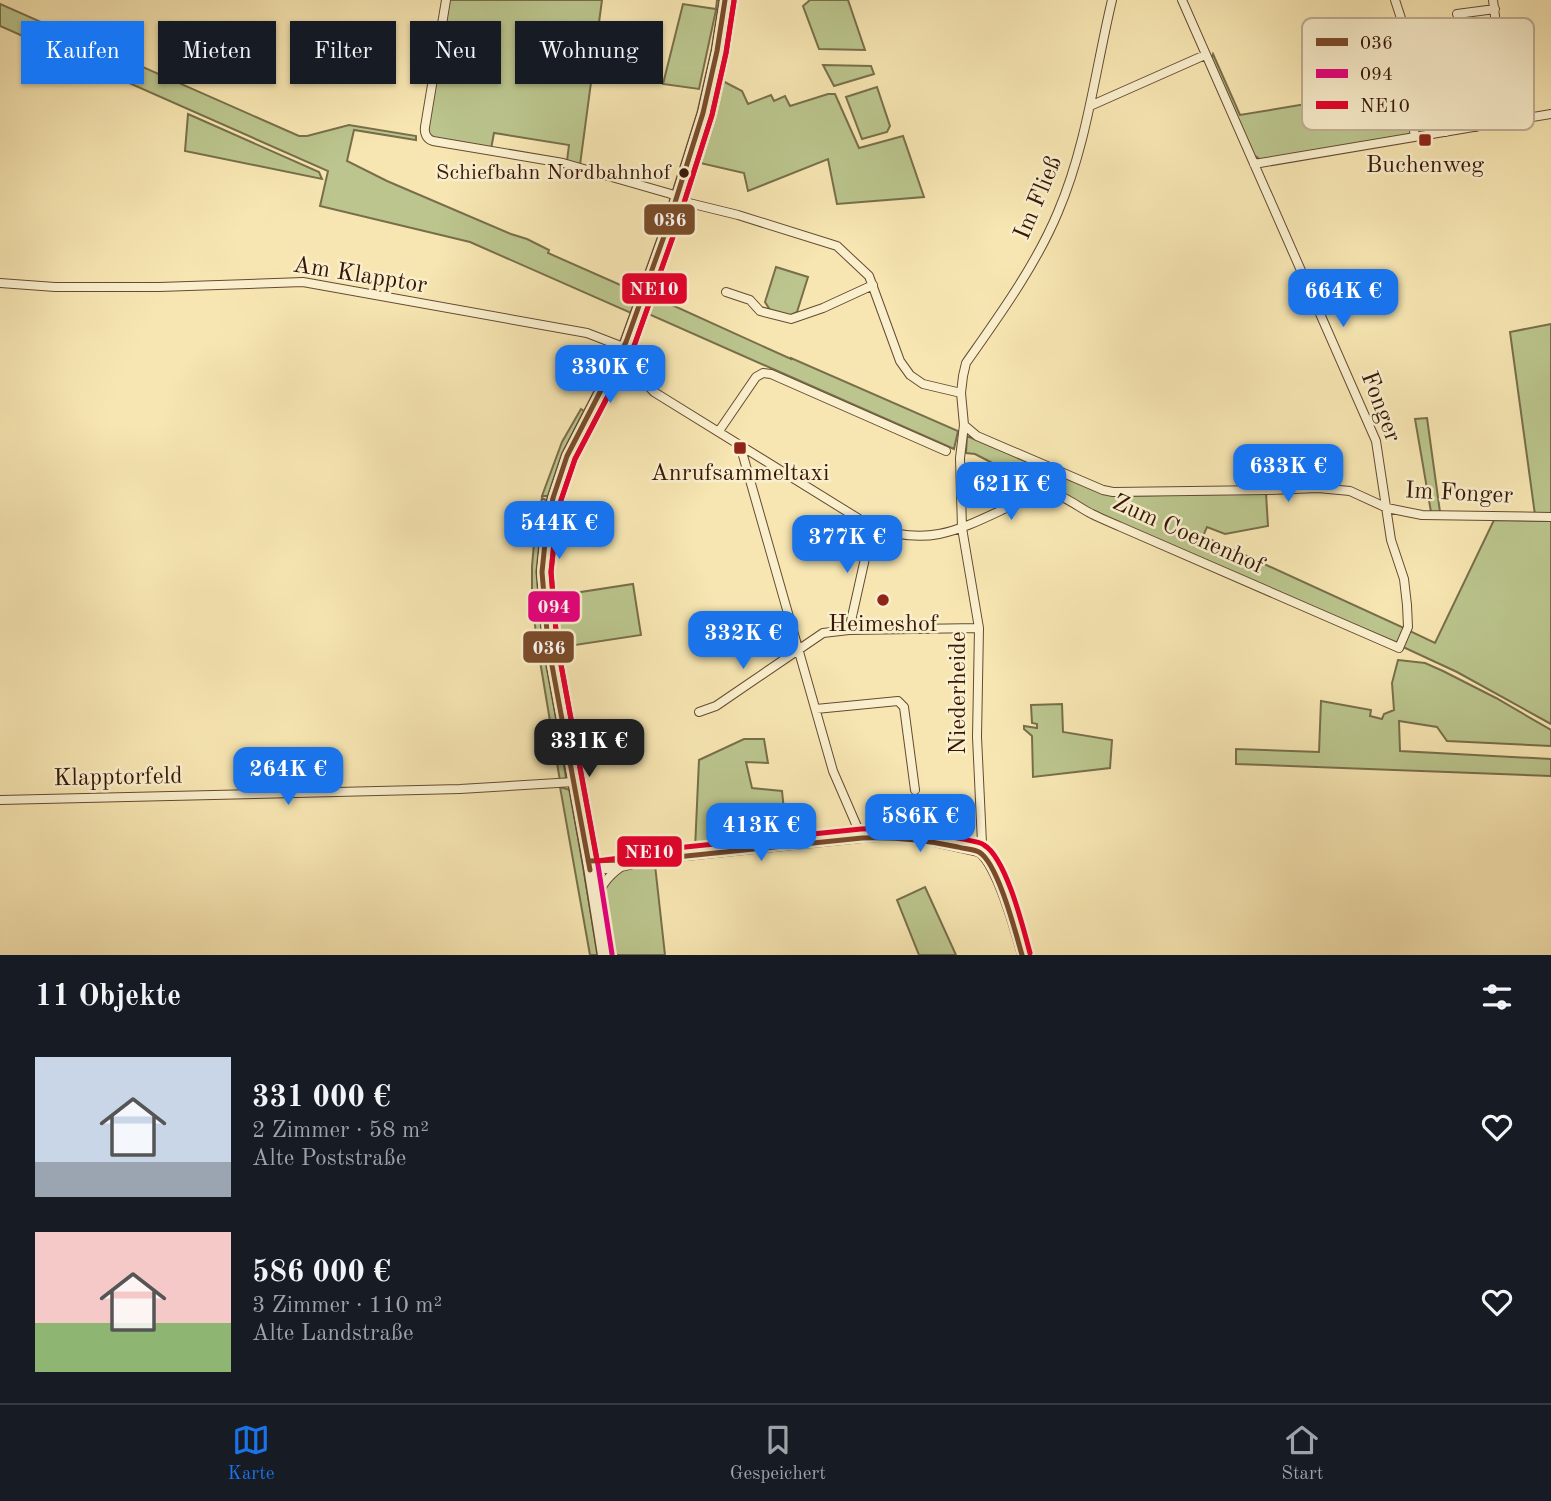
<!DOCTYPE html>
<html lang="de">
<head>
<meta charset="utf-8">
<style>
	body { margin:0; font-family:"Old Standard TT",serif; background:#20242c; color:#f1f3f6; height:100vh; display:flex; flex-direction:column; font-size:26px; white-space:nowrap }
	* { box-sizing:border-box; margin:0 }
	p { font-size:23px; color:#9ea1a6 }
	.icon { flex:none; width:38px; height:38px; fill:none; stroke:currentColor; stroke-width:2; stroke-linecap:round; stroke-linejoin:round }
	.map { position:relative; height:955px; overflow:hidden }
	.sheet { display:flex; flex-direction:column; background:#171b24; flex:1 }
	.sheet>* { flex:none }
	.top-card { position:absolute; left:21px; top:21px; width:700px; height:63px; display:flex; gap:14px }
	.price { position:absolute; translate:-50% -60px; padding:0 16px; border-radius:14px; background:#1a73e8; color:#fff; font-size:23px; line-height:46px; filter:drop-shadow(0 2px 4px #0008) }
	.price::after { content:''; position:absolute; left:50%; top:42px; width:21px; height:16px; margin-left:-10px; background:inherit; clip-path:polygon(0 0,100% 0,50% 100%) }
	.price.current { background:#222; color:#fff }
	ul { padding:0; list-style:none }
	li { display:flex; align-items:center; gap:21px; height:175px; padding:0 35px }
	li span { display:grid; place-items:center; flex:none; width:196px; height:140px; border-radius:0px; color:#555 }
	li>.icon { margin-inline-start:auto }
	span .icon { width:84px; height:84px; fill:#fffc; stroke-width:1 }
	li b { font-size:30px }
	h2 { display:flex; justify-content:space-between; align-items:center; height:84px; padding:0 35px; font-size:30px }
	.tag { padding:0 24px; border-radius:0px; background:#171b24; box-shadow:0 2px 5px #0004; font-size:24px; line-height:63px }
	.tag.current { background:#1a73e8; color:#fff }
	.tabs { display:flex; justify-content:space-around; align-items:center; height:98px; border-top:2px solid #363941; background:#171b24; font-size:19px; color:#9ea1a6 }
	.tabs a { display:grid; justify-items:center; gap:4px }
	.tabs .current { color:#1a73e8 }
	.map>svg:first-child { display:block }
	.green { fill:#bbc58d; stroke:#786e4a; stroke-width:2 }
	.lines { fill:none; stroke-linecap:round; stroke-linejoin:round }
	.minor-casing { stroke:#664a32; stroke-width:10 }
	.tertiary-casing { stroke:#664a32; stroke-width:13 }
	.minor { stroke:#faefcd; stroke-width:8 }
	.tertiary { stroke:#faefcd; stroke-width:10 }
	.bus-1-casing { stroke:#faefcd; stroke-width:10 }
	.bus-2-casing { stroke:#faefcd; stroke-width:10 }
	.bus-3-casing { stroke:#faefcd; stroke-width:10 }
	.bus-1 { stroke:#7a4b2a; stroke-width:5 }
	.bus-2 { stroke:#e5007d; stroke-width:5 }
	.bus-3 { stroke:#e4002b; stroke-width:5 }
	.poi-dot { fill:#8f2418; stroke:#faefcd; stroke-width:2.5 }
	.bus-dot { fill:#361608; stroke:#faefcd; stroke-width:2.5 }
	.labels { text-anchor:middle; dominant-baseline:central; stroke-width:5; stroke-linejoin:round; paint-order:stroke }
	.bus-label { font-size:22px; fill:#361608; stroke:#faefcd; text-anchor:end }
	.poi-label { font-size:24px; fill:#361608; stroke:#faefcd }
	.street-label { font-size:24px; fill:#361608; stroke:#faefcd }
	.key { fill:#faefcd; stroke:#bfae92; stroke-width:2 }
	.key-label { font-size:19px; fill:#361608 }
	.line-badge { stroke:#faefcd; stroke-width:2.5 }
	.badge-label { font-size:19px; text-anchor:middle; font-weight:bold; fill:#fff }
</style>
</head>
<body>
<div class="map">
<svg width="1551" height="955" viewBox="0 0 1551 955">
	<rect width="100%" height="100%" fill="#f7e6b2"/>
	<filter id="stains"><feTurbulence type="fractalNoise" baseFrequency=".00286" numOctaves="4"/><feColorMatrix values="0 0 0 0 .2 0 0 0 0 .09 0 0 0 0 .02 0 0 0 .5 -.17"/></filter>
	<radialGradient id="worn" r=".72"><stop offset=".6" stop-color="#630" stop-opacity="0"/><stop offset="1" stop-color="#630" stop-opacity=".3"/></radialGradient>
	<!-- green -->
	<path class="green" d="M448,0H602L580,165L567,161L569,145L494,133L491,149L430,138L426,133Z
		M717,0H721L720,10H716L699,89L663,84L683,4L716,9Z
		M810,0H848L865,50L819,49L803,6Z
		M0,4L299,136H307L349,125L416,136V140L354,130L347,161L387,181L511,234L527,239L549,250L548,253L634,291L636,289L639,290L631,313L470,242L320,206L328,171L0,26Z
		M1213,54L1240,115L1402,88L1405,104H1408L1413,131L1410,135L1261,160L1254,155L1211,59Z
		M823,65L871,66L874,74L834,86Z
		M717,78L742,91L748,104L771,95L774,101L785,96L790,106L828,94H835L859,148L903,136L924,197L837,204L828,159L748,191L744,173L696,162Z
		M877,87L890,126L887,132L862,139L846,97Z
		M188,114L319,172L322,179L185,151Z
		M776,267L808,277L797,312L789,316L770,310L765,302Z
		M650,295L791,359V358L958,431L954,449L644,312Z
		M1551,324V515H1535L1510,332Z
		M581,409L584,411L567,445L549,496H542L562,442Z
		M1427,418L1440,512H1431L1415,419Z
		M585,431C579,444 572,458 567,471C552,511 548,554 548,597L633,584L641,635L555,648L568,729L590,726L581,734H572L566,728L551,638L546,577L552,522L567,466Z
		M967,436L1100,492L1114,496L1266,493L1268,526L1225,534L1207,527L1203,536L1404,628L1398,643L1188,555L1010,472L975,454L966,453Z
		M542,498L548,501L538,587L540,609L543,639L566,778L560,781L537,643L532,598V566L535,533Z
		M1494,520L1551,521V724L1457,672L1403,647L1410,631L1435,643Z
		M1398,660L1425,663L1443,671L1496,698L1551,730V746L1447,741L1437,727L1399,721L1400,751L1551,759V776L1236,764V749L1319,752L1321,701L1371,710L1370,716L1382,719L1384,714L1394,710L1392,683Z
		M1062,704L1063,732L1112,740L1110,768L1033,777L1032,736L1024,729V726L1037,728V724L1032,723L1031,705Z
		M597,731L575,743L573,750L593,842L598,850L592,846L571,750C573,739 586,735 597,731Z
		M744,739H764L768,763L746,762L752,788L782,791L787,839L695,849L699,760Z
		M560,787L570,790L598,955H590Z
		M655,865L665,955H607C603,932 594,887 618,873C628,866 644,867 655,865Z
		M925,887L956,955H919L897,900Z"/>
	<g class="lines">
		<defs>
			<path id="minor" d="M446,0L425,127C424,134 427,139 433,141L563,163L671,194L685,202L738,215L837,246L869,276L900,361L910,375L923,384L961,393
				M1395,0L1418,70
				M1493,0L1508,121
				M1457,14L1495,9
				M1461,48L1499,43
				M1471,95L1476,127
				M1440,101L1446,132
				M1090,106L1205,55
				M1410,106L1415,137
				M1254,164L1551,114
				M0,283L55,287H159L303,282L587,333L618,345L621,352
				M726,292L750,300L760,311L791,319L823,308L873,285
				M626,362L654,392L872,527C927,546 955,532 1004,509C1018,503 1034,494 1049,494C1064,494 1079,508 1092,514C1102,519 1112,523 1121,527C1213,568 1306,608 1399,648L1408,627L1407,605L1404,579L1391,540L1376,441L1182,0
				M964,425L977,436L1103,490L1113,492L1268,490L1318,488L1350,491L1387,508L1422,515L1551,517
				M719,431L756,377L763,373L771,374L946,451
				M740,445L833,771L862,838
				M849,630L872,527
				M816,709L898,701L904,707L915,790
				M699,712L716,706L823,633L849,630L979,628
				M0,800L460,789L574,782
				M979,852L982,843L977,737L979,628L962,528L960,458L964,425L961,393L963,376L966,363C999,316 1036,265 1058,212C1087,144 1095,71 1112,0
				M588,861L657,859L862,838L891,837L930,841L979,852C998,867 1015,930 1022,955
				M590,870L621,867L638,863
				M597,904C598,888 608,876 621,867"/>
			<path id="tertiary" d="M603,955L588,861L548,644L542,572L546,533L553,498L567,456L626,342L667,228L703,113L717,51L725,0"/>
		</defs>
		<!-- minor casing -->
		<use href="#minor" class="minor-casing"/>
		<!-- tertiary casing -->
		<use href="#tertiary" class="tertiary-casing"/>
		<!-- minor -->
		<use href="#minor" class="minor"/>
		<!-- tertiary -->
		<use href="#tertiary" class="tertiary"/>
		<defs>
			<path id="bus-1" d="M588,861L657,859L862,838C895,837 926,840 958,847C964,849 973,849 979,852C998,863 1016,934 1022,955
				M590,870L548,644L542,572L546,533L553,498L567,456L626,342L667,228L703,113L717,51L725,0"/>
			<path id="bus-2" d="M612,954L597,859L557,643L551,572L555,534L561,500L575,459L634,346L675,231L712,115L726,53L734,1"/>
			<path id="bus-3" d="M734,1L726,53L712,115L675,231L634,346L575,459L561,500L555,534L551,572L557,643L597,861L620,858L656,850L861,829C896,828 929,832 963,839C969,841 978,841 984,845C1006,858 1023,927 1030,953"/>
		</defs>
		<!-- bus-1 casing -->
		<use href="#bus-1" class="bus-1-casing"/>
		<!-- bus-2 casing -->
		<use href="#bus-2" class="bus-2-casing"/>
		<!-- bus-3 casing -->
		<use href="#bus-3" class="bus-3-casing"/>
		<!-- bus-1 -->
		<use href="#bus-1" class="bus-1"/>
		<!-- bus-2 -->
		<use href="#bus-2" class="bus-2"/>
		<!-- bus-3 -->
		<use href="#bus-3" class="bus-3"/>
	</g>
	<!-- markers -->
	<g class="poi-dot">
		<rect x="1418" y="133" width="14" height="14" rx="3.5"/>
		<rect x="733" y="441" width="14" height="14" rx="3.5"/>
		<circle cx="883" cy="600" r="7"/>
	</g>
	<circle class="bus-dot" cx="684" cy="173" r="6"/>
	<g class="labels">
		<!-- bus labels -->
		<g class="bus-label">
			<text x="671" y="173">Schiefbahn Nordbahnhof</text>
		</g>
		<!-- poi labels -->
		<g class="poi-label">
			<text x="1425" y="166">Buchenweg</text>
			<text x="740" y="474">Anrufsammeltaxi</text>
			<text x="883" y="625">Heimeshof</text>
		</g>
		<!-- street labels -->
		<g class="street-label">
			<text transform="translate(1039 198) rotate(-67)">Im Fließ</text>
			<text transform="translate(360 276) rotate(9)">Am Klapptor</text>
			<text transform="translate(1380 407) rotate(69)">Fonger</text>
			<text transform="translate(1459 494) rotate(3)">Im Fonger</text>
			<text transform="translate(1188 535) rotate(24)">Zum Coenenhof</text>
			<text transform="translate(959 693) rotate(-90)">Niederheide</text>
			<text transform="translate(118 778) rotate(-1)">Klapptorfeld</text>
		</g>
	</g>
	<!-- legend -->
	<rect x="1302" y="18" width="232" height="112" rx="10" class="key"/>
	<rect x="1316" y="38" width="32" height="8" fill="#7a4b2a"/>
	<rect x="1316" y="69" width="32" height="9" fill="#e5007d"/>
	<rect x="1316" y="101" width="32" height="8" fill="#e4002b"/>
	<g class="key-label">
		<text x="1360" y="49">036</text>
		<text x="1360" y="80">094</text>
		<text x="1360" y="112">NE10</text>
	</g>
	<g class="line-badge">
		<rect x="643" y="203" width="53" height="33" rx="7" fill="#7a4b2a"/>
		<rect x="621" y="272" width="67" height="33" rx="7" fill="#e4002b"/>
		<rect x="527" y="590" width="54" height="33" rx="7" fill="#e5007d"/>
		<rect x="522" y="630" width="53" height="34" rx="7" fill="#7a4b2a"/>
		<rect x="616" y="835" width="67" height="33" rx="7" fill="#e4002b"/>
	</g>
	<g class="badge-label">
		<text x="670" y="226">036</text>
		<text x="654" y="295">NE10</text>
		<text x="554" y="613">094</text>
		<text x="549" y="654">036</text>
		<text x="649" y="858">NE10</text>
	</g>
	<rect width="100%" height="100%" filter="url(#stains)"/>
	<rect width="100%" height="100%" fill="url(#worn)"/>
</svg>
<b class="price" style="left:1343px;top:329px">664K €</b>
<b class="price" style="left:610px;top:405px">330K €</b>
<b class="price" style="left:1288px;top:504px">633K €</b>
<b class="price" style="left:1011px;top:522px">621K €</b>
<b class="price" style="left:559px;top:561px">544K €</b>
<b class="price" style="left:847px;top:575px">377K €</b>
<b class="price" style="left:743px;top:671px">332K €</b>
<b class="price current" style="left:589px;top:779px">331K €</b>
<b class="price" style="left:288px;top:807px">264K €</b>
<b class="price" style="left:920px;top:854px">586K €</b>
<b class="price" style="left:761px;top:863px">413K €</b>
<div class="top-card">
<a class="tag current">Kaufen</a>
<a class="tag">Mieten</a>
<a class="tag">Filter</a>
<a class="tag">Neu</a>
<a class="tag">Wohnung</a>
</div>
</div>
<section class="sheet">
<h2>11 Objekte<svg class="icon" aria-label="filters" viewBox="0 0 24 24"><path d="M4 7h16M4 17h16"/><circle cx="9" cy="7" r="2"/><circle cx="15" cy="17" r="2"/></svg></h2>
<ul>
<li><span style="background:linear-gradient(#c9d6e8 75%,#9aa5b1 0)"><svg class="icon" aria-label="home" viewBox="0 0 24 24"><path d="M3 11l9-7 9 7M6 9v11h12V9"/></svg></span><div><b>331 000 €</b><p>2 Zimmer · 58 m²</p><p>Alte Poststraße</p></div><svg class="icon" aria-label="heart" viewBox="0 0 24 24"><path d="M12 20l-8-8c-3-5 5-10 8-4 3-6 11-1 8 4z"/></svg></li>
<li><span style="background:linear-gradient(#f6c9c9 65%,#8fb573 0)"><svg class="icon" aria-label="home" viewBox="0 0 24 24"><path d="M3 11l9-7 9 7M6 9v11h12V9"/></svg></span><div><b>586 000 €</b><p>3 Zimmer · 110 m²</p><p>Alte Landstraße</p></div><svg class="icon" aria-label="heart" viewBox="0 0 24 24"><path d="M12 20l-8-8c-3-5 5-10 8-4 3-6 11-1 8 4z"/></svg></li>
</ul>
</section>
<nav class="tabs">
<a class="current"><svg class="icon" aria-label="map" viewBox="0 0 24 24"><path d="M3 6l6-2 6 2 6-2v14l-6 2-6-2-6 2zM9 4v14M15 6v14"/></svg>Karte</a>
<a><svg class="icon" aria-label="saved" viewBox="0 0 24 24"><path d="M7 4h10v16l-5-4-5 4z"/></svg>Gespeichert</a>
<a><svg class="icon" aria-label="home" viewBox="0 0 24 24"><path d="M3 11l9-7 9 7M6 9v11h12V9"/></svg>Start</a>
</nav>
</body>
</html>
